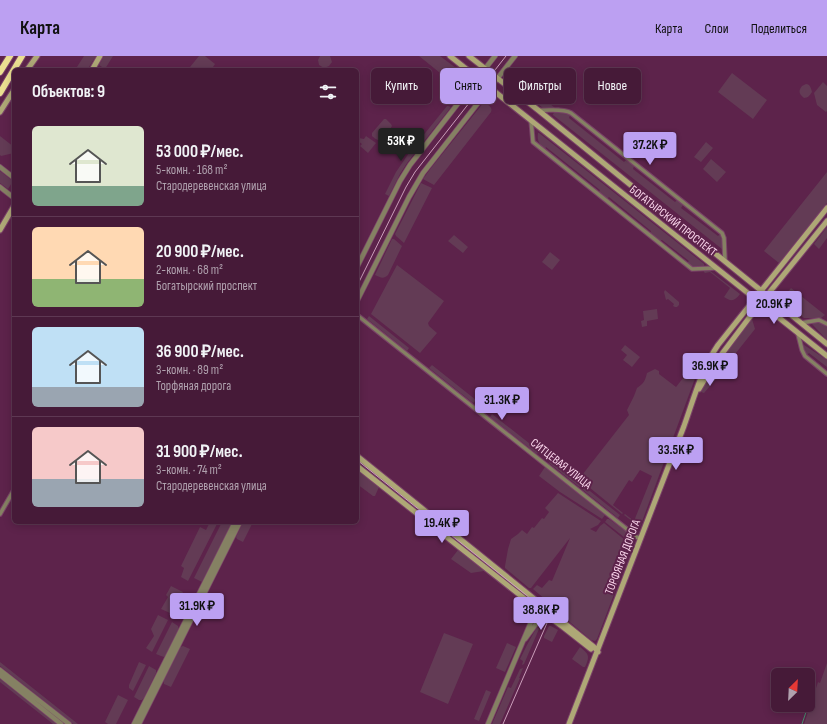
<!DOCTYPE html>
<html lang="ru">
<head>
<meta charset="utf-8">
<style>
	body { margin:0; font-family:"Sofia Sans Condensed",sans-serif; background:#502743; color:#f1f3f6; height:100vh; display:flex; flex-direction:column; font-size:15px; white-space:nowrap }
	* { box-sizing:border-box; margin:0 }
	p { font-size:13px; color:#b0a1ae }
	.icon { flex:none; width:22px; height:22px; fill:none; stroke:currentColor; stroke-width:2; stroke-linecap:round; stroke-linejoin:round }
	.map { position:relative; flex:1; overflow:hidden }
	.drawer { position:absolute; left:12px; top:12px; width:347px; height:456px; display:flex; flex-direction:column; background:#461a38; border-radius:6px; box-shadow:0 2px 10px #0003,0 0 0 1px #5e3853 }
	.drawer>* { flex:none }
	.hud { position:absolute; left:371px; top:12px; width:380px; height:36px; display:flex; gap:8px }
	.needle { width:26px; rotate:24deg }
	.fabs { position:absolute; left:771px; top:612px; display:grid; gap:8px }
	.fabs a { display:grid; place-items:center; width:44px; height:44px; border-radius:6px; background:#461a38; box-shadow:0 2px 10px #0003,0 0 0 1px #5e3853; font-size:20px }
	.price { position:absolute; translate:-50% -34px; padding:0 9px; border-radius:4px; background:#bca0f2; color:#111; font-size:13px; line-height:26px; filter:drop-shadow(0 1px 2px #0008) }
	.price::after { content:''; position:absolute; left:50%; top:24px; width:12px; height:9px; margin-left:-6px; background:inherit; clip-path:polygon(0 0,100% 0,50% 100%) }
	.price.active { background:#222; color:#fff }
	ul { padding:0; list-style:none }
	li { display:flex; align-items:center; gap:12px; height:100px; padding:0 20px }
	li+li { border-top:1px solid #5e3853 }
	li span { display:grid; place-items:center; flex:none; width:112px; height:80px; border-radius:6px; color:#555 }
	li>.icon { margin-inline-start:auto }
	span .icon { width:48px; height:48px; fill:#fffc; stroke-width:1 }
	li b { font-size:17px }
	h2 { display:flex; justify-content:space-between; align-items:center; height:48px; padding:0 20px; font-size:17px }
	.tag { padding:0 14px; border-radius:6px; background:#461a38; box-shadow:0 2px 10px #0003,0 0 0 1px #5e3853; font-size:14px; line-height:36px }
	.tag.active { background:#bca0f2; color:#111 }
	header { display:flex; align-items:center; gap:24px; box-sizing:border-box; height:56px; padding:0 20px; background:#bca0f2; color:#111 }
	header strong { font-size:19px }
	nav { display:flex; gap:22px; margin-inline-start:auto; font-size:14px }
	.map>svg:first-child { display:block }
	.green { fill:#633b55 }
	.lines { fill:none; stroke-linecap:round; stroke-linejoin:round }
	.stream { stroke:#458e6c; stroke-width:1 }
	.minor-casing { stroke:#7a4368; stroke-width:5.5 }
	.tertiary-casing { stroke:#7a4368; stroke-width:6 }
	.secondary-casing { stroke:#7a4368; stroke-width:7 }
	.motorway-casing { stroke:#7a4368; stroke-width:8 }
	.minor { stroke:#858163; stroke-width:3.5 }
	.tertiary { stroke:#858163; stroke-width:4.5 }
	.secondary { stroke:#aea876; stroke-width:5 }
	.motorway { stroke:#eadf91; stroke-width:6 }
	.tram { stroke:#cb9fbb; stroke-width:1 }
	.labels { text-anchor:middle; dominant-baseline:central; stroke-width:4; stroke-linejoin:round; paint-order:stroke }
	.street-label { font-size:12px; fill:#fcd7ed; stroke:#5d234b }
</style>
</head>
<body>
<header>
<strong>Карта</strong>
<nav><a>Карта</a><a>Слои</a><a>Поделиться</a></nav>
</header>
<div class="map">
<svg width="827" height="668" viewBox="0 0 827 668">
	<rect width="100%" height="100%" fill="#5d234b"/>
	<!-- green -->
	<path class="green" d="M84,0H96L87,14H75Z
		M104,0H113L105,13L99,9Z
		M199,0H205L215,8L211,14H195L190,11Z
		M320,0H330L332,6L329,10L324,12L319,9L318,4Z
		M419,0H440L464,18L455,29Z
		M732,17L767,44L753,63L718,36Z
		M526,22L530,23L532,25L529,31L555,52L559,51L560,53L543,52L517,32L523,24Z
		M823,26L827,30V55L826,56L817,49L814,37Z
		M806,28C810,28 811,32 812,36C810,39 808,42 804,42C799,38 798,35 802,30Z
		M484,46C488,49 493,51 491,56L434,129L423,123L431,112Z
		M447,50H448L451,51L407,107L400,118L389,140L385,138L396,116L409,97Z
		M555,56L566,57L570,59L569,62L624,106L626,104L634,110L633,113L675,146L677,144L683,149L681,152L718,180L720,178L722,181L723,192L722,193L553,59V58Z
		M384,63H386L391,68L392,70C390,74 382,85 378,84C377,84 373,81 372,80V77Z
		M538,77H539L703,207L704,208V210C698,213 692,211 687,207L689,205L662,184L660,185L650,178L651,175L609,141L607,143L599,136L600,134L546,91L545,93C539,88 537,85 538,77Z
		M0,80L14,91V97L1,100L0,99Z
		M366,80L376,87L368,97L360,90L362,88L358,85L359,82L364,83Z
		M706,86L713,92L701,106L694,101Z
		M711,103L726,116L717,126L703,113Z
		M0,115L13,125L8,133L0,127Z
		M827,116V147L779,207L764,195Z
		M421,127L432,132L404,187L396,180L395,178Z
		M827,171V182L819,193L814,188Z
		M454,179L468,191L463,197L448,185Z
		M392,183H394L402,190L388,219C383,224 380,221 375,219Z
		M550,196L560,204L552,214L542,206Z
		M397,209L444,245L428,267L429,270L437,277L420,297L371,258Z
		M709,214L740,238C735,245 731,246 724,241L730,232L710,216L705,217L704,216V214Z
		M791,232L825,259L821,262H804L781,244Z
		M665,234L679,246V249L677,251H675L673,250L674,248L668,243L666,244L664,236Z
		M657,253L658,263L647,265V270L642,271L641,265L644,264L643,255Z
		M369,260L409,292L407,295L367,263Z
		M752,263L755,273L724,312L719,313L717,311L716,308Z
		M818,266L824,269L827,271V284L812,268L813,267Z
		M625,289L640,301L632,311L623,304L627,299L621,294Z
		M804,289L827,304V311L809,297L807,299C804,297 804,293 803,290Z
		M701,299L700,309L640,471L624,459L625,458L634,465L652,420L640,414L632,426L629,424L613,449L623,457L622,458L579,423L629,359L627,354L634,340L637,332C644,327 645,325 647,317L655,313L659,315V318L676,331Z
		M432,309L476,344L473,347L429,312Z
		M713,315L719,320L704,337L701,336L704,328Z
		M492,358L539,395L537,398L490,361Z
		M551,404L620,459L618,462L549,407Z
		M545,411L605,459L602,463L560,436L539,420Z
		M357,414L379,431L375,440H373L357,428Z
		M558,437L601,465L598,469L590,473L596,476L600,470L604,467L631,489L621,517H622L597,583L595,585L591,584L559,557L560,556L533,533L537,529L542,532L549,524L552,525L570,482L531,532H529L505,512V510L508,493L511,483L518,478L522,474L527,478L532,471L534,472L542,462L544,463L549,456L545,452Z
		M607,463H609L628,477L624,481L605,466Z
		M210,466H218L188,525L181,521L184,512L181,510L200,471L206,474Z
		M222,466H233L202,526L194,522Z
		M243,466H253L243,486L237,483L236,481Z
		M458,494L484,515L471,517L451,503Z
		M171,530L183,536L173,556L170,557L161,553L168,541L166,539Z
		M158,559L168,564L152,596L146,592L154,580L151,573Z
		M172,566L178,570L179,573L166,599L164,601L161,600L156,598Z
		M549,570H551L558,574L552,586L544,582V580Z
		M537,571L539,573L524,608L522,609L523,605L520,603L527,589Z
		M444,577L473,588L448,648L420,636Z
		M507,587L516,591L505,616L496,612Z
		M183,590L190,593L171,631L164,628L163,624L180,591Z
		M580,591C589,598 590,600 585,611H583L572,603Z
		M0,606L78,668H73L0,610Z
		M139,606L146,609L133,635L129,632V629Z
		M827,607V668H804L818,626L820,627Z
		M149,610L156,614V617L144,642L142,644H139L134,641Z
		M523,612L519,622H520L500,668H492L508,631L511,632L520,613Z
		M0,622L57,668H53L0,626Z
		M486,634L491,636L479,665L474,663Z
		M118,639L128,644L116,668H108L105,666Z"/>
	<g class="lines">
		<!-- stream -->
		<path class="stream" d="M808,649L815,627
			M802,668L808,650"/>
		<defs>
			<path id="minor" d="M538,54C549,55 562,52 571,57L722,177L724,182L725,205
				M531,64L533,86L692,213L716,212
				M357,259L628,474L636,481L641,482
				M801,267L819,264L827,268
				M798,278L802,294L805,300L827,318
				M0,458L14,434"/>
			<path id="tertiary" d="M0,111L14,122
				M0,131L14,142
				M357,211L400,125L410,109L495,0
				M357,245L409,141L423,117L515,0
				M525,583L544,557V553
				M0,614L69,668
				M0,619L61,668
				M134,668L235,466
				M139,668L240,466
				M488,668L534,559L538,553L540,552"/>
			<path id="secondary" d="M450,0L827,300
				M469,0L538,54L827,288
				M27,14L37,0
				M92,14L100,0
				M0,56L14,34
				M0,174L14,150
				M699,333L712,311L752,258L827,165
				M357,400L594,591L598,596
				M357,410L530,547L563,571L591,593
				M569,668L684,370C694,342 701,314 718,289L827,152"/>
			<path id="motorway" d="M0,16L10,0
				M0,37L22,0"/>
		</defs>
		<!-- minor casing -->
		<use href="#minor" class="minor-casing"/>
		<!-- tertiary casing -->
		<use href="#tertiary" class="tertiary-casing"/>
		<!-- secondary casing -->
		<use href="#secondary" class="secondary-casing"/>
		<!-- motorway casing -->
		<use href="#motorway" class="motorway-casing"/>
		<!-- minor -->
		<use href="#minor" class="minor"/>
		<!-- tertiary -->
		<use href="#tertiary" class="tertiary"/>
		<!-- secondary -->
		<use href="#secondary" class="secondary"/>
		<!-- motorway -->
		<use href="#motorway" class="motorway"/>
		<!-- tram -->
		<path class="tram" d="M357,230L406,131L415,116L506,0
			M357,404L545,554L547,560V567L503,668"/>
	</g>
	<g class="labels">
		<!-- street labels -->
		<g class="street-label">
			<text transform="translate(673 165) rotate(38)">БОГАТЫРСКИЙ ПРОСПЕКТ</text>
			<text transform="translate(561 408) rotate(38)">СИТЦЕВАЯ УЛИЦА</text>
			<text transform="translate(623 501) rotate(-69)">ТОРФЯНАЯ ДОРОГА</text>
		</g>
	</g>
</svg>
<div class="fabs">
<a><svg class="needle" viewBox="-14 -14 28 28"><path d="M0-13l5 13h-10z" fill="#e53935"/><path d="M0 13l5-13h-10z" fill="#b0a1ae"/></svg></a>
</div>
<b class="price active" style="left:401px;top:106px">53K ₽</b>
<b class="price" style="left:650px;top:110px">37.2K ₽</b>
<b class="price" style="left:774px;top:269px">20.9K ₽</b>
<b class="price" style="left:710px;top:331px">36.9K ₽</b>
<b class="price" style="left:502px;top:365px">31.3K ₽</b>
<b class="price" style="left:676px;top:415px">33.5K ₽</b>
<b class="price" style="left:442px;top:488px">19.4K ₽</b>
<b class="price" style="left:197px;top:571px">31.9K ₽</b>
<b class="price" style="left:541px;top:575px">38.8K ₽</b>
<div class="hud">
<a class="tag">Купить</a>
<a class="tag active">Снять</a>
<a class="tag">Фильтры</a>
<a class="tag">Новое</a>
</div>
<section class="drawer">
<h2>Объектов: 9<svg class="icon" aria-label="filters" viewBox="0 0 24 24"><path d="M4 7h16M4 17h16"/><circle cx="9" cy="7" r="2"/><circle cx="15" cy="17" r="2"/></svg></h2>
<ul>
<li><span style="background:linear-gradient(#dfe7d0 75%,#7fa58c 0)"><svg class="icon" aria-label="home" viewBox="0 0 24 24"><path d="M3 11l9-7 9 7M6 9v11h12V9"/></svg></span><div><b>53 000 ₽/мес.</b><p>5-комн. · 168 m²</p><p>Стародеревенская улица</p></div></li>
<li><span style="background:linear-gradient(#ffd9b3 65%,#8fb573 0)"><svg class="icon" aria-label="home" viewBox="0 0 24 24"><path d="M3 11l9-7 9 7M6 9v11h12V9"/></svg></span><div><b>20 900 ₽/мес.</b><p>2-комн. · 68 m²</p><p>Богатырский проспект</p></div></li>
<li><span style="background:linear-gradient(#bfe0f5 75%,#9aa5b1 0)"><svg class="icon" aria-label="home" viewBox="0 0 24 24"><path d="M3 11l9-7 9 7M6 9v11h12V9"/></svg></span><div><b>36 900 ₽/мес.</b><p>3-комн. · 89 m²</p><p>Торфяная дорога</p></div></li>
<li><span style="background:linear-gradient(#f6c9c9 65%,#9aa5b1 0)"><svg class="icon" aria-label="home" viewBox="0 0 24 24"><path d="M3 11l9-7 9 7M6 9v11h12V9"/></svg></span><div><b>31 900 ₽/мес.</b><p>3-комн. · 74 m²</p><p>Стародеревенская улица</p></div></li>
</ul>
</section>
</div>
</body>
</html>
